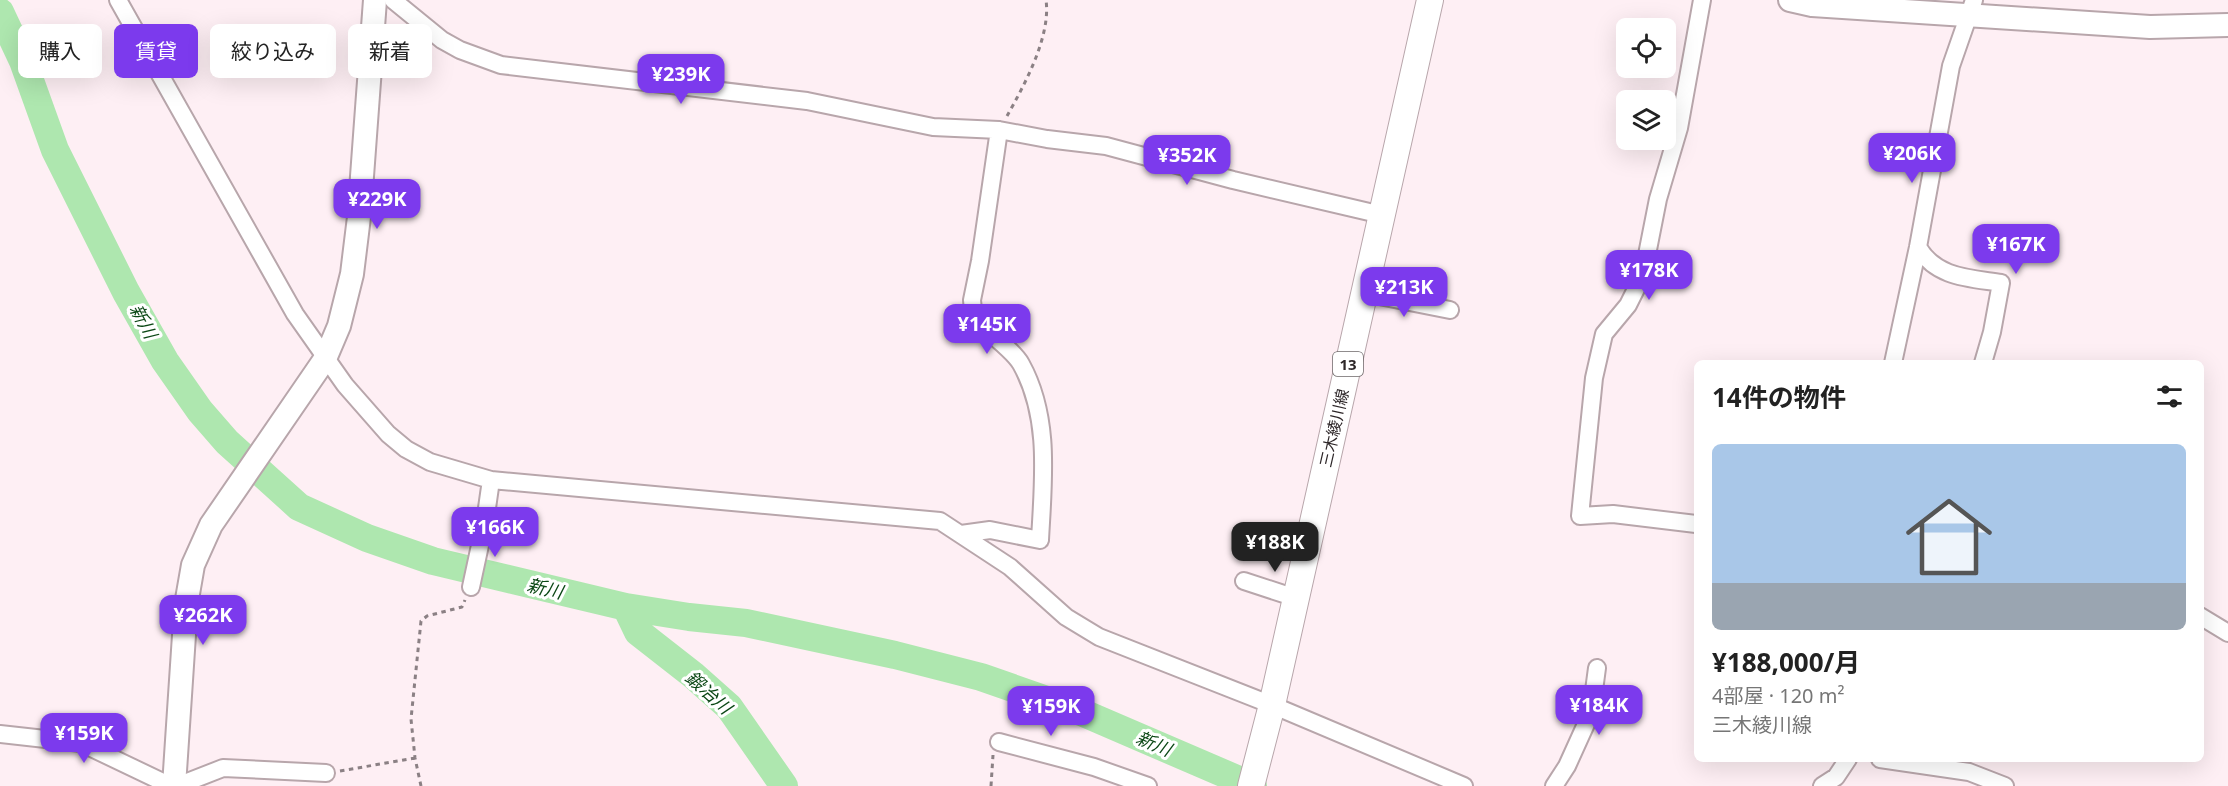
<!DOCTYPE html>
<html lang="ja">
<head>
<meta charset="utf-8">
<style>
	body { margin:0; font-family:"Noto Sans","Noto Sans JP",sans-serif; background:#f6f6f6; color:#222; height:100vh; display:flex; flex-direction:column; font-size:22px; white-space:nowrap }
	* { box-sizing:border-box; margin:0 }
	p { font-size:20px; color:#767676 }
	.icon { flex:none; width:33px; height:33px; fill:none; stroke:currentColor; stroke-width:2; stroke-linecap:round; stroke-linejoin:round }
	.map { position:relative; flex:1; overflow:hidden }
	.side { position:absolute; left:1694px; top:360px; width:510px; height:402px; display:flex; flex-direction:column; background:#fff; border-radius:9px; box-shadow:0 6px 24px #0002 }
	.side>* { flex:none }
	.top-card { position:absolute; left:18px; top:24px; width:570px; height:54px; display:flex; gap:12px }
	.fabs { position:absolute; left:1616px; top:18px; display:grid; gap:12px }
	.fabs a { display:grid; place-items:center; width:60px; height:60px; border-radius:9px; background:#fff; box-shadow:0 6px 24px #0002; font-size:30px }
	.price { position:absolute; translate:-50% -51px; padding:0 14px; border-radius:12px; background:#7c3aed; color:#fff; font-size:20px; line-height:39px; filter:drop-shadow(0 2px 3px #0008) }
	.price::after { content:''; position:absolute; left:50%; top:36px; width:18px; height:14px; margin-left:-9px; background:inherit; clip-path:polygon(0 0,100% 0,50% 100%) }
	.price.active { background:#222; color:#fff }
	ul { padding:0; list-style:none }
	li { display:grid; align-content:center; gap:12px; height:318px; padding:0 18px }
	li+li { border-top:2px solid #e0e0e0 }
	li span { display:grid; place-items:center; height:186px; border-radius:9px; color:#555 }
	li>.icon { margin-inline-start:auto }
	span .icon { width:108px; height:108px; fill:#fffc; stroke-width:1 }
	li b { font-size:26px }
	h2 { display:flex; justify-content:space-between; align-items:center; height:72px; padding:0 18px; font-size:26px }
	.chip { padding:0 21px; border-radius:9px; background:#fff; box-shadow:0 6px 24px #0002; font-size:21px; line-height:54px }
	.chip.active { background:#7c3aed; color:#fff }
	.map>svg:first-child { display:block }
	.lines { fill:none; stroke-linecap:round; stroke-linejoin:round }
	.river { stroke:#aee7af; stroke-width:28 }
	.street-casing { stroke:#b8a6ab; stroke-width:20 }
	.secondary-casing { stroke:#b8a6ab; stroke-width:26 }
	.primary-casing { stroke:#b8a6ab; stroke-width:28 }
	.path { stroke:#8b8084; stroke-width:3; stroke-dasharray:4.5 4.5; stroke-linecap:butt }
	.street { stroke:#fff; stroke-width:16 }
	.secondary { stroke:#fff; stroke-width:22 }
	.primary { stroke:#fff; stroke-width:26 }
	.labels { text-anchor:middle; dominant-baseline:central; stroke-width:6; stroke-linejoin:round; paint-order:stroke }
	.shield { fill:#fff; stroke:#6c6768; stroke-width:1.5 }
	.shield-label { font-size:15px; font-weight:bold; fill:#2d2628 }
	.street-label { font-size:16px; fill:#2d2628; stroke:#fff }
	.water-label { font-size:18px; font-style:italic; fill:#0c4816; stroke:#fff }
</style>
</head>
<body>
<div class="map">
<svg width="2228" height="786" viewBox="0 0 2228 786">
	<rect width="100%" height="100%" fill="#feeff4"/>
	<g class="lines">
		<!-- river -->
		<path class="river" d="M0,12L23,61L55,150L126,292L165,361L200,411L227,442L299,507L367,538L433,561L626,607L689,617L746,623L895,655L981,677L1081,712L1253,786
			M626,607L638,632L693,675L729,707L784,786"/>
		<defs>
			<path id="street" d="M118,0L295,314L345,385L388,434L406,449L430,462L491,480L940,521L1010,567L1066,617L1099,637L1272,705L1464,786
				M393,0L442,40L460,50L501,65L807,101L933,127L999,130L1047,139L1106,146L1233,180L1382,215
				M1918,247C1936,278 1969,278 2001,283L1992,332L1983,363
				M1364,293L1450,310
				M1893,363L1918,247L1951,66L1974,0
				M1696,524L1613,514L1580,516L1594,378L1604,334L1628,305L1643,275L1658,199L1679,128L1702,0
				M961,534L990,530L1040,540C1043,481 1051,418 1021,364C1014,351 986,330 974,320L972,300L980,261L999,130
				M1244,581L1296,598
				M471,587L485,522L491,480
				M2200,616L2228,633
				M0,734L81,743L171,786
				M999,742L1094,767L1148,786
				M1880,759L1969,772L2005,786
				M177,786L223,768L326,773
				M1554,786L1567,766L1591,713L1597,668
				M1822,786L1836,777L1848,759"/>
			<path id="secondary" d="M1790,0L1812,5L2150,27L2228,25
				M174,786L186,605L193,565L211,525L325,359L339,326L352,274L359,217L375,0"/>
			<path id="primary" d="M1251,786L1272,705L1430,0"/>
		</defs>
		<!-- street casing -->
		<use href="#street" class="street-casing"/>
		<!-- secondary casing -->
		<use href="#secondary" class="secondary-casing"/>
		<!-- primary casing -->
		<use href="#primary" class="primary-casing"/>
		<!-- path -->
		<path class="path" d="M1007,116C1025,84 1051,36 1046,0
			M340,771L415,758
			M421,786L415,758L411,719L421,621L427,616L462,607L465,600
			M991,786L993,755"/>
		<!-- street -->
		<use href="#street" class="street"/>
		<!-- secondary -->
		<use href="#secondary" class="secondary"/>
		<!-- primary -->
		<use href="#primary" class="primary"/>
	</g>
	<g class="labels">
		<!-- shield labels -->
		<rect class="shield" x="1333" y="352" width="30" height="24" rx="4.5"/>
		<g class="shield-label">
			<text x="1348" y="364">13</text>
		</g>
		<!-- street labels -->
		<g class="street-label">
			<text transform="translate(1334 428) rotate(-77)">三木綾川線</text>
		</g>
		<!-- water labels -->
		<g class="water-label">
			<text transform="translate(144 321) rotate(62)">新川</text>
			<text transform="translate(545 588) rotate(13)">新川</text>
			<text transform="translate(709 692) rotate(42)">鍛冶川</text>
			<text transform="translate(1154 743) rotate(23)">新川</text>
		</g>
	</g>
</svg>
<div class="fabs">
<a><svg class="icon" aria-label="locate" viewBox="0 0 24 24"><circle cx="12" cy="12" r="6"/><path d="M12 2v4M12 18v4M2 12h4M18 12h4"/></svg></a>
<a><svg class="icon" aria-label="layers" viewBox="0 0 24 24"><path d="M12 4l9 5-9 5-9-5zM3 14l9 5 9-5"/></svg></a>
</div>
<b class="price" style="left:681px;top:105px">¥239K</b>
<b class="price" style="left:1912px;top:184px">¥206K</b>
<b class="price" style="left:1187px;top:186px">¥352K</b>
<b class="price" style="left:377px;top:230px">¥229K</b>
<b class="price" style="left:2016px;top:275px">¥167K</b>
<b class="price" style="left:1649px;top:301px">¥178K</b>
<b class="price" style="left:1404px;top:318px">¥213K</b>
<b class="price" style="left:987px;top:355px">¥145K</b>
<b class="price" style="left:495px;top:558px">¥166K</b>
<b class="price active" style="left:1275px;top:573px">¥188K</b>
<b class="price" style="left:203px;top:646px">¥262K</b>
<b class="price" style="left:1599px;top:736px">¥184K</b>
<b class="price" style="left:1051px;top:737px">¥159K</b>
<b class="price" style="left:84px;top:764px">¥159K</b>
<div class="top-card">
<a class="chip">購入</a>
<a class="chip active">賃貸</a>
<a class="chip">絞り込み</a>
<a class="chip">新着</a>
</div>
<section class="side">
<h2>14件の物件<svg class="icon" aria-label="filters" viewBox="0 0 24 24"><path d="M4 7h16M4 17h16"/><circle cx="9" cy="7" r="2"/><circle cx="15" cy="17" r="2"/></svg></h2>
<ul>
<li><span style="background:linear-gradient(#a9c7e8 75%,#9aa5b1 0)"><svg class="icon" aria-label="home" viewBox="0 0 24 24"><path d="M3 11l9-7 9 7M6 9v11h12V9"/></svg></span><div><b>¥188,000/月</b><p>4部屋 · 120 m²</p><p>三木綾川線</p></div></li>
</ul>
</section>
</div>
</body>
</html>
